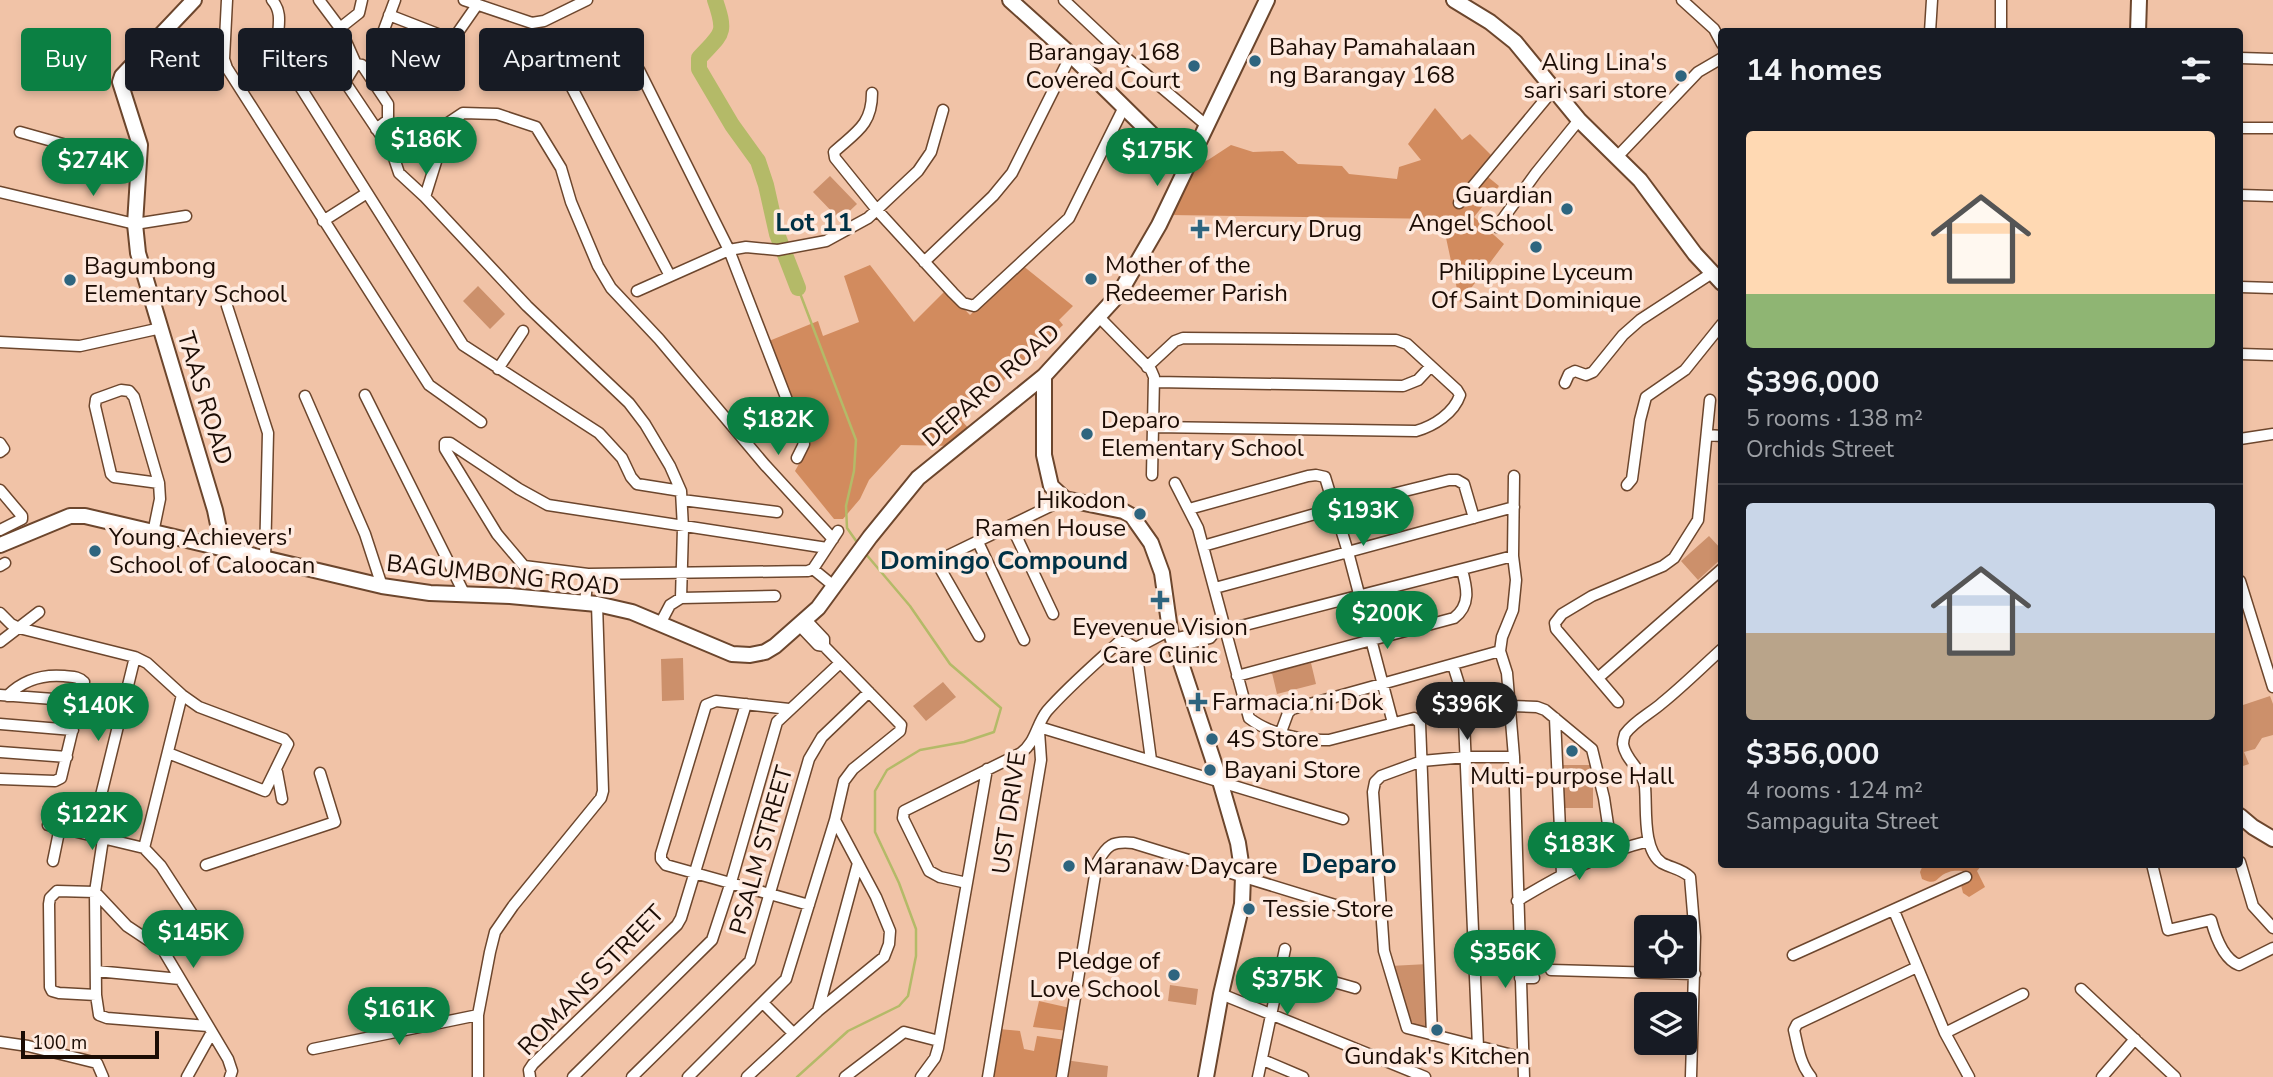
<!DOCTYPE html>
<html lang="en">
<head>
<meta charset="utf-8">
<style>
	body { margin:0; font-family:"Nunito Sans",sans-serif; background:#242831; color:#f1f3f6; height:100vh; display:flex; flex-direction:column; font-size:26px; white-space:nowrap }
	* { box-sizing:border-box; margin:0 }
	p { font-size:23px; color:#9ea1a6 }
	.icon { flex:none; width:38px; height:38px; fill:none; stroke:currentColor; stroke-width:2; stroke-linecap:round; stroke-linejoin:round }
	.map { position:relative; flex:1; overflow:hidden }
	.side { position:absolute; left:1718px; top:28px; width:525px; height:840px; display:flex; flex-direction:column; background:#171b24; border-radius:7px; box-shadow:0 4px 10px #0003 }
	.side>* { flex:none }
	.banner { position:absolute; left:21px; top:28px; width:665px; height:63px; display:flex; gap:14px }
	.tools { position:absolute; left:1634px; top:915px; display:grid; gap:14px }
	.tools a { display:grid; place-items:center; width:63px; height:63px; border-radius:7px; background:#171b24; box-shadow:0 4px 10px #0003; font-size:35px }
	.scale { position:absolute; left:21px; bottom:18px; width:138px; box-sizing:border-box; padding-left:7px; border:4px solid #1b0c04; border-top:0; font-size:19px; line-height:24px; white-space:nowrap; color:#1b0c04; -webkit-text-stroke:5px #feeadf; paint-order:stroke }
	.price { position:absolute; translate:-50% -60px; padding:0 16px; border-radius:24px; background:#0b8043; color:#fff; font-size:23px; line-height:46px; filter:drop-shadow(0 2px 4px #0008) }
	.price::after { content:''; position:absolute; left:50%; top:42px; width:21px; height:16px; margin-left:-10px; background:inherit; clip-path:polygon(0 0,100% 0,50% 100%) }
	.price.current { background:#222; color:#fff }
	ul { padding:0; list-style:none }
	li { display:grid; align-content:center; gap:14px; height:371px; padding:0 28px }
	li+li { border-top:2px solid #363941 }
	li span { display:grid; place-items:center; height:217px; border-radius:7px; color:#555 }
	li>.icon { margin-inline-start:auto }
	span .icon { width:126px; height:126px; fill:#fffc; stroke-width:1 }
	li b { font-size:30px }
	h2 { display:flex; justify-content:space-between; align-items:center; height:84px; padding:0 28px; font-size:30px }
	.chip { padding:0 24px; border-radius:7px; background:#171b24; box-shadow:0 4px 10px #0003; font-size:24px; line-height:63px }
	.chip.current { background:#0b8043; color:#fff }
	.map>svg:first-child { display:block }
	.green { fill:#cc906b }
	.forest { fill:#d28b5e }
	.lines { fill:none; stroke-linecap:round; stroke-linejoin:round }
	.stream { stroke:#b4ba68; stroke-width:2.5 }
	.river { stroke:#b4ba68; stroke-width:16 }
	.street-casing { stroke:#6c462d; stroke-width:13 }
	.secondary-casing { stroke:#6c462d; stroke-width:18 }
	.street { stroke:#fff; stroke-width:10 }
	.secondary { stroke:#fff; stroke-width:14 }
	.poi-dot { fill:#2e657f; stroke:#feeadf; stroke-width:2.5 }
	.labels { text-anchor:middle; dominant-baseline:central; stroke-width:7; stroke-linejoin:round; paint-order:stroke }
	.poi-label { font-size:24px; fill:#1b0c04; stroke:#feeadf; text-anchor:start }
	.street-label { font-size:24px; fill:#1b0c04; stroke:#feeadf }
	.neighbourhood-label { font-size:26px; font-weight:bold; fill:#003145; stroke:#feeadf }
	.quarter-label { font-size:28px; font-weight:bold; fill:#003145; stroke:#feeadf }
</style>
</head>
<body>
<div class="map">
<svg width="2273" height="1077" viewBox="0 0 2273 1077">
	<rect width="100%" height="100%" fill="#f1c3a7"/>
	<!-- green -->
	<path class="green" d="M830,176L857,204L840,220L813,192Z
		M478,286L505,314L490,329L463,301Z
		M1709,536L1722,550V558L1698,580L1681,561Z
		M683,658L684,700L662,701L661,659Z
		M1311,663L1316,684L1277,694L1272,673Z
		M943,682L956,697L926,721L913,706Z
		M2270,696L2273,704V735L2262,738L2255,749L2244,752L2249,764L2240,767V706Z
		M1563,765H1593V808H1563Z
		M1428,964L1431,1034L1408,1027L1390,966Z
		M1170,985L1198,989L1196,1005L1168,1001Z
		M1065,1060L1108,1066L1107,1077H1062Z"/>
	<!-- forest -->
	<path class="forest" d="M1435,108L1462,140L1470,134L1494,158L1482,172L1499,186L1474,217L1504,244L1460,303L1442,219L1169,215L1194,165L1208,160L1231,145L1253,152L1283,151L1298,164L1342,166L1349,174L1397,179L1399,167L1421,160L1408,144Z
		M870,265L914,322L946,290L970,315L1022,265L1073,306L1059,320L1063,325L961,420L972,432L953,446L901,445L869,480L860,499L843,519H834L795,471L809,446L769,341L818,321L823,336L859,322L844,276Z
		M1923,865H1982L1977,871L1985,887L1969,897L1963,893L1961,885L1970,879L1968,872C1962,871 1955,870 1949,872C1935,876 1939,887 1922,879L1920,872Z
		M1039,1001L1070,1008L1068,1031L1033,1027Z
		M999,1029L1020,1031L1024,1049L1034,1051L1037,1036L1066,1040L1059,1077H991Z"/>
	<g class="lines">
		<!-- stream -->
		<path class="stream" d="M798,288L856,440L854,471L846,506L847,528L859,545
			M797,1077L848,1031L899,1006L908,996L916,956V929L899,883L875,832V791L887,770L920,750L964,742L994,732L1001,708L950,664L910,606L865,553"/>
		<!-- river -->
		<path class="river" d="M715,0C727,35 722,33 699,58V69L732,125L758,161L766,185L777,234L798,288"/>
		<defs>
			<path id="street" d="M227,0L224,59L227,68L429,385L481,422
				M272,0C286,16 274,34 279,53L463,345L599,433L622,458L631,477L637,484L681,491
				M319,0L340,28L356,64L345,82L392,152L399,173L425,197L527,306L629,403L645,424L670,466L681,491L683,528L681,598
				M464,0L532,23L544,21L587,0
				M1064,0L1117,50L1206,125
				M1682,0L1714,29L1722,44
				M389,15L448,38H454L477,5
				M340,28L359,13L362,0
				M1930,32L1932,0
				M2001,32V0
				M382,35L395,0
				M2240,58L2273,59
				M559,63L670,276
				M356,64L362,65L388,104V120L376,129
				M639,70L729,250L804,444L797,458
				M872,93C872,125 856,132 834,152L835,158L877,210L953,293L963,303L974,306L1069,218L1124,107
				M2240,128H2273
				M20,132L102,155L140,160
				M1617,157L1698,72L1722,58
				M0,192L135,224L186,216
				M2240,195L2273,196
				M425,197L448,123L463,113L497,114L536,127L561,168L571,202L598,266L611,288L659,339L765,465L833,539
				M1459,203L1553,90
				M323,221L367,193
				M1497,227L1536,173L1579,120
				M924,262L993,196L1012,173L1071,55
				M2240,287L2273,288
				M637,291L729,250L746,247L778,250L826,241L868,218L918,171L931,152L943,110
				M227,306L268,433L265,559
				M1099,317L1151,370L1154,377L1152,475
				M0,342L80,346L161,328
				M2240,354L2273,355
				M1147,367L1175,341L1183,338L1396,340L1407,344L1457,390L1460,395C1454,413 1434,426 1416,431L1154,427
				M498,369L523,331
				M1155,382L1403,386L1418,380L1431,366
				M1565,383L1569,374L1575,371L1586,375L1593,372L1623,335L1640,320L1712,273
				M365,395L465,595
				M305,396L365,534L382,586
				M1707,435L1722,436
				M2240,439L2273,434
				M0,443L4,449L0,452
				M445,443V449L497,534L524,566L588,574L808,571L813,569L838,531
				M445,443H450L519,489L548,505L827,548
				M1175,483L1198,528L1249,718C1269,734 1303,741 1329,740L1414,718L1420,723L1432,1035
				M1627,485L1632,479L1640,420L1646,397L1685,370L1722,324
				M0,490L22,516V519L0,530
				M682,500L777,512
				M1189,509L1308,476L1316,475L1325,477L1348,552L1393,723
				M1011,525L1053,614
				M153,533L160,499L159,483L134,397L129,391L121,390L96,399L95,406L111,474L114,477L159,483
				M978,542L1024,640
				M1203,546L1336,508L1449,480H1457L1464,484L1474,518
				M0,566L5,563
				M813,569L835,587
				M2240,581L2273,687
				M1215,588L1514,507
				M585,603L588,574
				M0,613L11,624L19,628L135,657L147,663L182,695L199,707L284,739L288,744L265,791L168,753
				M806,620L824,639V646
				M660,624L670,605L681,598L775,596
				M979,636L937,563L941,559L1065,499
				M1173,639L1208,631L1214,633
				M0,642L39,612
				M1175,647L1210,638L1214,633L1513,556
				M1136,648L1151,760
				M1136,648L1170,630
				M1500,651L1502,637L1513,610L1516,580L1513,556L1514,476
				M1453,665L1463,697L1478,1047
				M1237,676L1454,618C1471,605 1467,588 1462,570
				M1598,678L1722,569
				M0,695L80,701
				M1618,702L1556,629L1555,623L1562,614L1592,596L1663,566L1674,558L1698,520L1710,400
				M1511,706L1537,707L1545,710L1592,749L1604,798L1612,851
				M789,709L716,701L706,705L661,854V859L666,865L809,905
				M1555,718L1562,874
				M0,724L73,730
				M1039,727L1343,819
				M1281,732L1288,713L1292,709L1500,651L1507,673L1514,757L1524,1077
				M0,752L67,757
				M1514,757H1466L1422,761L1381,776L1375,782L1373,792L1384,951L1407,1028L1524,1058
				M277,772L282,799
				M0,779L55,781L61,778L84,682C78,676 72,677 64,676C41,674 23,680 7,696
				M48,825L144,848L161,866L198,923
				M91,836L135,657
				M103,839L95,892L96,995L99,1015L107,1018L208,1026
				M144,848L182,695
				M53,861L60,827
				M2240,862L2253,906L2273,928
				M2152,864L2168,930L2211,920C2215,935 2223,959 2239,965L2273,948
				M206,865L335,822L320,773
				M967,883L940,877L929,871L903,818L904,811L1021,753C1036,742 1036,725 1047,711C1069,686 1095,664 1119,642H1126L1136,648
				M1517,901C1560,875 1600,853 1649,841
				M1894,911L1945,1033L1969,1077
				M1793,955L1966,877
				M1281,967L1355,988
				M1551,970L1695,974
				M96,971L180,979
				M1520,978H1534
				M2081,989L2175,1077
				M1221,994L1425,1077
				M96,995L59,993L52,991L50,987L49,904L50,898L57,891L95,892L127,926L163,950L228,1059L232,1071L230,1077
				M763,1003L793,1033
				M818,1011L858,863
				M1945,1033L2023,994
				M0,1042L28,1046L97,1063L103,1077
				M313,1049L478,1015
				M1263,1060L1303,1077
				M187,1077L212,1032
				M478,1077V1015L490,952L495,932L513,906L601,798L603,791L597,604
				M530,1077L529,1070L533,1064L677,925L681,918L746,704
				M573,1077L712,940L731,882L777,722L840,663
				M632,1077L750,961L809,759L822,737L869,692
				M688,1077L786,979L835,820L844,781L853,769L900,731L901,725L824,646L818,645L800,626
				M747,1077L818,1011L884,957L889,944L890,931L876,897L835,820
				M845,1077L904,1032L939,1041
				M921,1077L935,1058L938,1048L987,769
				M988,1077L1041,760L1039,731
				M1062,1077L1097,863C1107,845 1112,841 1133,843L1358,912H1381
				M1258,1077L1285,949
				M1691,1077L1695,937L1690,877C1682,869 1671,868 1662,863C1642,850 1647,807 1645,787C1644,771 1625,760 1623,744C1623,741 1624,737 1625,734C1634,721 1651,713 1662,703C1683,686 1702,667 1722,649
				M1811,1077C1800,1064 1798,1047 1794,1030L1797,1024L1917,967
				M2102,1077L2135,1039"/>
			<path id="secondary" d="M194,0L122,76L120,82L140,145L135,224L138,253L215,510L223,549
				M1010,0L1071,55L1186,168
				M1454,0L1490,22L1515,42L1579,120L1640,180L1695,254L1722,283
				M2138,32L2139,0
				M1044,376V455L1051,486L1065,499L1123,511L1132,516L1151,543L1162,573L1170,630L1220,781L1238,843L1243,876L1242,904L1221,994L1206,1077
				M0,545L70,516H85L382,586L430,593L510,596L597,604L632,612L732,654L750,655L765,652L775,646L818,608L870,537L918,478L1044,376L1119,294L1159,225L1267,0
				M2240,816L2253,827L2273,839"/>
		</defs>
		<!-- street casing -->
		<use href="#street" class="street-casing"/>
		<!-- secondary casing -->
		<use href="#secondary" class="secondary-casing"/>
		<!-- street -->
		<use href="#street" class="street"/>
		<!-- secondary -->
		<use href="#secondary" class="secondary"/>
	</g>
	<!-- markers -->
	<g class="poi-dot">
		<circle cx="1255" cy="61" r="7"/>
		<circle cx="1194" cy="66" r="7"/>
		<circle cx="1681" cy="76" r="7"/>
		<circle cx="1567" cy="209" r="7"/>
		<path d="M1196.5 218.5h7v7h7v7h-7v7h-7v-7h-7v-7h7z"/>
		<circle cx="1536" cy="247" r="7"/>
		<circle cx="1091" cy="279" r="7"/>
		<circle cx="70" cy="280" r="7"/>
		<circle cx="1087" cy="434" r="7"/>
		<circle cx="1140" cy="514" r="7"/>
		<circle cx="95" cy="551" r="7"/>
		<path d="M1156.5 589.5h7v7h7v7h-7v7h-7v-7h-7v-7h7z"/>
		<path d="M1194.5 691.5h7v7h7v7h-7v7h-7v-7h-7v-7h7z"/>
		<circle cx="1212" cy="739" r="7"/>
		<circle cx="1572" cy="751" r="7"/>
		<circle cx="1210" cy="770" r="7"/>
		<circle cx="1069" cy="866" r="7"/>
		<circle cx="1249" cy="909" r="7"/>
		<circle cx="1174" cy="975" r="7"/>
		<circle cx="1437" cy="1030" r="7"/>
	</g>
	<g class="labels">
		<!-- poi labels -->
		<g class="poi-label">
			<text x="1269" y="47">Bahay Pamahalaan<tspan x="1269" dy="28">ng Barangay 168</tspan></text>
			<text x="1180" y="52" text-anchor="end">Barangay 168<tspan x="1180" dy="28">Covered Court</tspan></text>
			<text x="1667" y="62" text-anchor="end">Aling Lina's<tspan x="1667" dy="28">sari sari store</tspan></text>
			<text x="1553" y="195" text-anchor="end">Guardian<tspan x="1553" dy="28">Angel School</tspan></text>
			<text x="1214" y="229">Mercury Drug</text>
			<text x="1105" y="265">Mother of the<tspan x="1105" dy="28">Redeemer Parish</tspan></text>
			<text x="84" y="266">Bagumbong<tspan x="84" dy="28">Elementary School</tspan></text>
			<text x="1536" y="272" text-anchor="middle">Philippine Lyceum<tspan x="1536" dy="28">Of Saint Dominique</tspan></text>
			<text x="1101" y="420">Deparo<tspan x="1101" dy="28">Elementary School</tspan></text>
			<text x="1126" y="500" text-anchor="end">Hikodon<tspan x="1126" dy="28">Ramen House</tspan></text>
			<text x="109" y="537">Young Achievers'<tspan x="109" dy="28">School of Caloocan</tspan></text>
			<text x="1160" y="627" text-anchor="middle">Eyevenue Vision<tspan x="1160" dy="28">Care Clinic</tspan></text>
			<text x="1212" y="702">Farmacia ni Dok</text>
			<text x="1226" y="739">4S Store</text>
			<text x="1224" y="770">Bayani Store</text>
			<text x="1572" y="776" text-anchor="middle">Multi-purpose Hall</text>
			<text x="1083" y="866">Maranaw Daycare</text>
			<text x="1263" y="909">Tessie Store</text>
			<text x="1160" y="961" text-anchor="end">Pledge of<tspan x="1160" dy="28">Love School</tspan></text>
			<text x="1437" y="1056" text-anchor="middle">Gundak's Kitchen</text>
		</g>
		<!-- street labels -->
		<g class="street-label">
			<text transform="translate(991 385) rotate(-41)">DEPARO ROAD</text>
			<text transform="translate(205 398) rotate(73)">TAAS ROAD</text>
			<text transform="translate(503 575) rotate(6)">BAGUMBONG ROAD</text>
			<text transform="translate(1009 813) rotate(-82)">UST DRIVE</text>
			<text transform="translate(761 850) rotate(-74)">PSALM STREET</text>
			<text transform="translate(591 980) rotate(-46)">ROMANS STREET</text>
		</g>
		<!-- neighbourhood labels -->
		<g class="neighbourhood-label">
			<text x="814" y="222">Lot 11</text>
			<text x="1004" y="560">Domingo Compound</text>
		</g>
		<!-- quarter labels -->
		<g class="quarter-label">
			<text x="1349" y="864">Deparo</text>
		</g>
	</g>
</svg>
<div class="tools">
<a><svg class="icon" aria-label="locate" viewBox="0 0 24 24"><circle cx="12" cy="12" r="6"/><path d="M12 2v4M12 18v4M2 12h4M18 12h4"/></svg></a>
<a><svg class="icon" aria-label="layers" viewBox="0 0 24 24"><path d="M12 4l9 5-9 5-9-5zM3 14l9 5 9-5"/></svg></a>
</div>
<div class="scale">100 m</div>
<b class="price" style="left:426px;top:177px">$186K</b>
<b class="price" style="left:1157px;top:188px">$175K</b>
<b class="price" style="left:93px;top:198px">$274K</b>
<b class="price" style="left:778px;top:457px">$182K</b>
<b class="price" style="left:1363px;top:548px">$193K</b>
<b class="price" style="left:1387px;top:651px">$200K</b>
<b class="price current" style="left:1467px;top:742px">$396K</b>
<b class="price" style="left:98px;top:743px">$140K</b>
<b class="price" style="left:92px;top:852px">$122K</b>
<b class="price" style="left:1579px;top:882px">$183K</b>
<b class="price" style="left:193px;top:970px">$145K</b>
<b class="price" style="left:1505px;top:990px">$356K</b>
<b class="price" style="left:1287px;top:1017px">$375K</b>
<b class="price" style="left:399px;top:1047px">$161K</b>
<div class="banner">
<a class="chip current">Buy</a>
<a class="chip">Rent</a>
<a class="chip">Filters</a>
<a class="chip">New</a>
<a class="chip">Apartment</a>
</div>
<section class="side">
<h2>14 homes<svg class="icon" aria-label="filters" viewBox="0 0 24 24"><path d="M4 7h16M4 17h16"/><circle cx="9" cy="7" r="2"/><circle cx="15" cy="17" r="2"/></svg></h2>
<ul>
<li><span style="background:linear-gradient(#ffd9b3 75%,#8fb573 0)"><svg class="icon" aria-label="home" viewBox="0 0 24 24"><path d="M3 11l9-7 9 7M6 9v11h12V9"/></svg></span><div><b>$396,000</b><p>5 rooms · 138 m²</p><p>Orchids Street</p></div></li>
<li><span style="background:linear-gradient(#c9d6e8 60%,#b9a48a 0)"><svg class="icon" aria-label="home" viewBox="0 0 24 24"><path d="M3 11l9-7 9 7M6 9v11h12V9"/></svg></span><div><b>$356,000</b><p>4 rooms · 124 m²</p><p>Sampaguita Street</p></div></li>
</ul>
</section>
</div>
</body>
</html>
